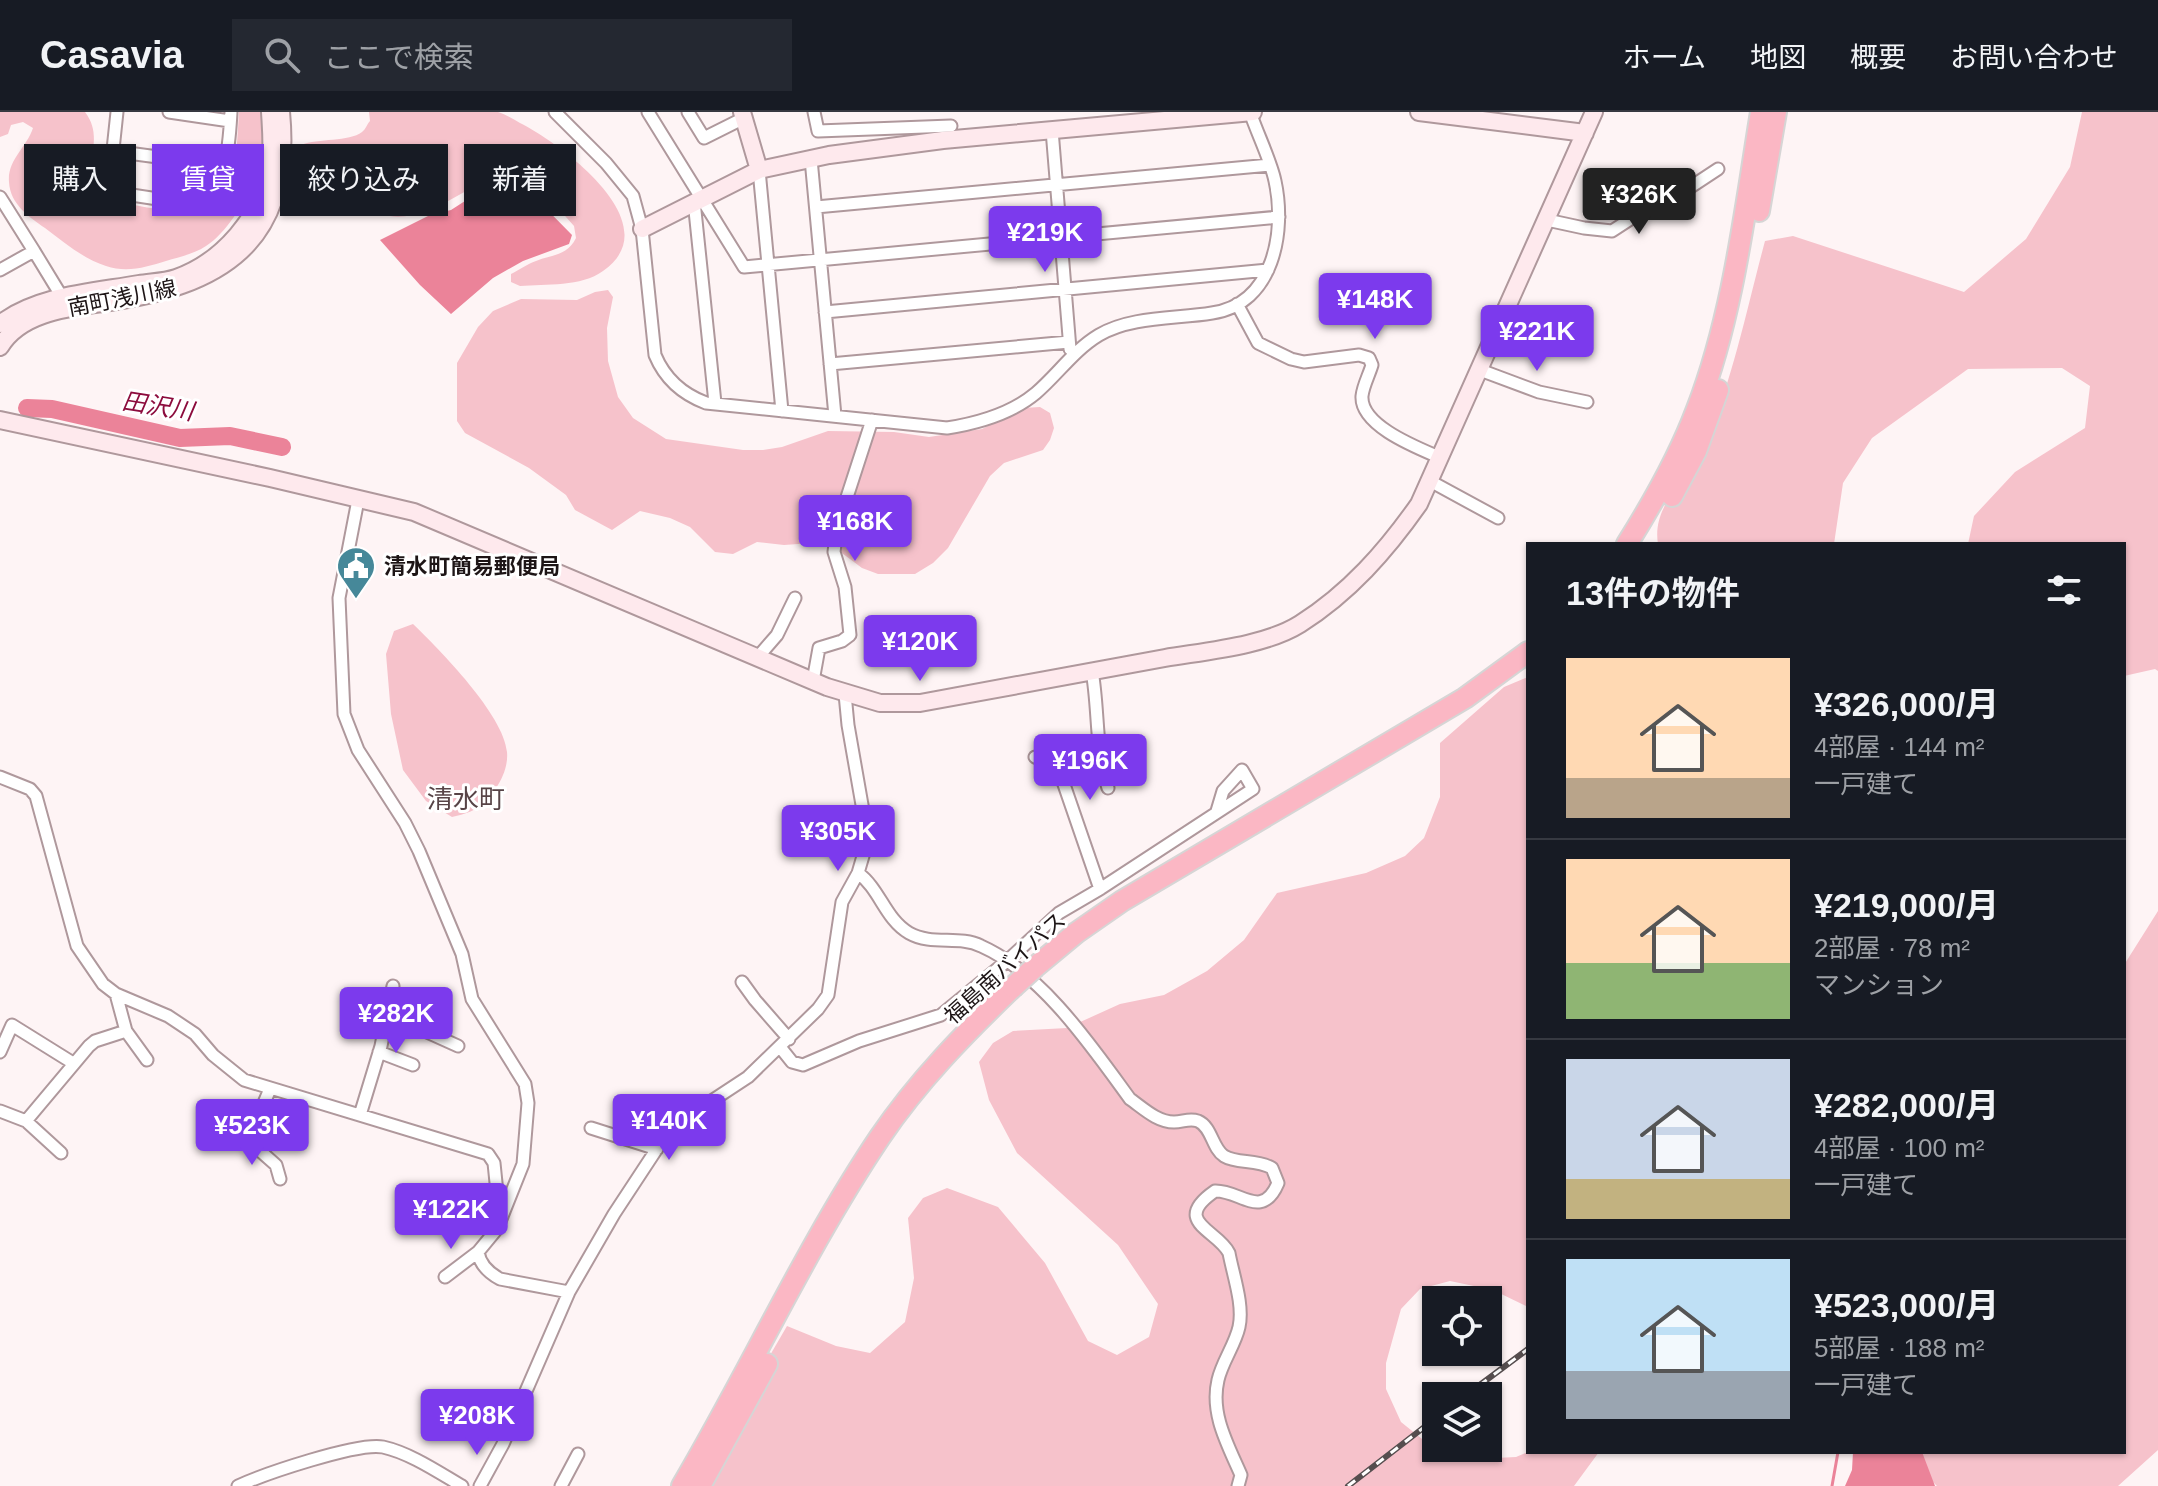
<!DOCTYPE html>
<html lang="ja">
<head>
<meta charset="utf-8">
<style>
	body { margin:0; font-family:Helvetica,"Noto Sans JP",sans-serif; background:#242831; color:#f1f3f6; height:100vh; display:flex; flex-direction:column; font-size:30px; white-space:nowrap }
	* { box-sizing:border-box; margin:0 }
	p { font-size:26px; color:#9ea1a6 }
	.icon { flex:none; width:44px; height:44px; fill:none; stroke:currentColor; stroke-width:2; stroke-linecap:round; stroke-linejoin:round }
	.map { position:relative; flex:1; overflow:hidden }
	.drawer { position:absolute; left:1526px; top:430px; width:600px; height:912px; display:flex; flex-direction:column; background:#171b24; border-radius:0px; box-shadow:0 2px 6px #0004 }
	.drawer>* { flex:none }
	.top-card { position:absolute; left:24px; top:32px; width:760px; height:72px; display:flex; gap:16px }
	.controls { position:absolute; left:1422px; top:1174px; display:grid; gap:16px }
	.controls a { display:grid; place-items:center; width:80px; height:80px; border-radius:0px; background:#171b24; box-shadow:0 2px 6px #0004; font-size:40px }
	.price { position:absolute; translate:-50% -68px; padding:0 18px; border-radius:8px; background:#7c3aed; color:#fff; font-size:26px; line-height:52px; filter:drop-shadow(0 2px 4px #0008) }
	.price::after { content:''; position:absolute; left:50%; top:48px; width:24px; height:18px; margin-left:-12px; background:inherit; clip-path:polygon(0 0,100% 0,50% 100%) }
	.price.active { background:#222; color:#fff }
	ul { padding:0; list-style:none }
	li { display:flex; align-items:center; gap:24px; height:200px; padding:0 40px }
	li+li { border-top:2px solid #363941 }
	li span { display:grid; place-items:center; flex:none; width:224px; height:160px; border-radius:0px; color:#555 }
	li>.icon { margin-inline-start:auto }
	span .icon { width:96px; height:96px; fill:#fffc; stroke-width:1 }
	li b { font-size:34px }
	h2 { display:flex; justify-content:space-between; align-items:center; height:96px; padding:0 40px; font-size:34px }
	.pill { padding:0 28px; border-radius:0px; background:#171b24; box-shadow:0 2px 6px #0004; font-size:28px; line-height:72px }
	.pill.active { background:#7c3aed; color:#fff }
	header { display:flex; align-items:center; gap:48px; box-sizing:border-box; height:112px; padding:0 40px; background:#171b24; border-bottom:2px solid #363941 }
	header strong { font-size:38px }
	nav { display:flex; gap:44px; margin-inline-start:auto; font-size:28px }
	.search { width:560px; height:72px; background:#242831; display:flex; align-items:center; gap:20px; box-sizing:border-box; padding:0 28px; border-radius:0px; color:#9ea1a6; font-size:30px }
	.map>svg:first-child { display:block }
	.green { fill:#f6c2cb }
	.water { fill:#eb8399 }
	.lines { fill:none; stroke-linecap:round; stroke-linejoin:round }
	.stream { stroke:#eb8399; stroke-width:3 }
	.river { stroke:#eb8399; stroke-width:18 }
	.street-casing { stroke:#af989c; stroke-width:15 }
	.secondary-casing { stroke:#af989c; stroke-width:20 }
	.highway-casing { stroke:#d6d5d5; stroke-width:24 }
	.street { stroke:#fff; stroke-width:11 }
	.secondary { stroke:#fee9ed; stroke-width:16 }
	.highway { stroke:#fbb7c4; stroke-width:20 }
	.rail-casing { stroke:#564e4f; stroke-width:6 }
	.rail { stroke:#fff; stroke-width:3; stroke-dasharray:9; stroke-linecap:butt }
	.highway-bridge-casing { stroke:#d6d5d5; stroke-width:24; stroke-linecap:butt }
	.highway-bridge { stroke:#fbb7c4; stroke-width:20 }
	.labels { text-anchor:middle; dominant-baseline:central; stroke-width:6; stroke-linejoin:round; paint-order:stroke }
	.street-label { font-size:22px; fill:#1d1516; stroke:#fff }
	.poi-label { font-size:22px; font-weight:bold; fill:#1d1516; stroke:#fff; text-anchor:start }
	.water-label { font-size:24px; font-style:italic; fill:#8c0c3d; stroke:#fff }
	.quarter-label { font-size:26px; fill:#574447; stroke:#fff }
</style>
</head>
<body>
<header>
<strong>Casavia</strong>
<div class="search"><svg class="icon" aria-label="search" viewBox="0 0 24 24"><circle cx="10" cy="10" r="6"/><path d="M15 15l6 6"/></svg>ここで検索</div>
<nav><a>ホーム</a><a>地図</a><a>概要</a><a>お問い合わせ</a></nav>
</header>
<div class="map">
<svg width="2158" height="1374" viewBox="0 0 2158 1374">
	<rect width="100%" height="100%" fill="#fef4f5"/>
	<!-- green -->
	<path class="green" d="M0,0H85C105,26 83,50 97,71C110,89 130,93 151,96C235,109 235,68 239,0H262C263,10 264,20 264,30C262,63 233,117 206,134C194,142 179,145 166,149C147,155 127,161 106,154C82,146 65,131 45,116C29,105 10,92 9,70C7,48 27,35 33,16L23,10L11,13L8,22L0,25Z
		M369,0C399,0 430,0 461,0C472,0 487,0 498,0C505,2 513,7 520,11C560,31 671,112 603,159C581,175 546,172 520,174L511,170V162C519,158 527,152 536,149C553,142 567,144 576,126L574,114L525,59L507,54C475,71 421,116 382,102C368,97 360,82 347,76C328,68 311,75 296,59L301,33C318,26 349,30 362,20C366,17 367,12 370,9Z
		M2082,0H2158V559L2155,557L2124,564V432H1968L1974,404L2015,360L2085,316L2090,274L2062,256L1968,257L1872,326L1843,371L1834,432H1658C1651,390 1692,366 1706,330C1733,266 1747,196 1765,129L1793,124L1964,180L2026,127L2070,55Z
		M608,178L613,185L607,216L608,249L618,285L633,306L666,327L743,338H763L782,335L828,319L894,320L929,325L982,317L1023,296L1040,295L1050,301L1054,316L1050,328L1043,338L1004,351L990,364L948,436L933,451L915,462H878L862,456L827,430L784,433L757,430L733,442L715,440L690,415L670,406L640,399L612,418L575,398L566,383L529,356L465,321L457,309V251L478,215L493,199L521,187L577,188L595,180Z
		M413,512C440,538 504,603 507,640C509,661 493,686 475,697C469,701 460,703 452,705L426,689L403,658L391,602L386,542L394,519Z
		M1528,565V1195L1493,1178L1450,1169L1420,1177L1401,1197L1386,1251V1277L1401,1310L1432,1335L1475,1347L1516,1345L1528,1340H1599L1574,1374H694L787,1214L836,1234L870,1241L905,1210L914,1166L908,1106L923,1086L947,1076L998,1095L1045,1151L1088,1229L1117,1243L1149,1225L1158,1192L1118,1133L1017,1041L989,988L979,950L993,931L1013,919L1067,916L1120,892L1164,883L1207,859L1244,828L1277,781L1366,761L1405,744L1424,726L1440,685V631L1504,575Z
		M2158,799V1338L2118,1374H1937L1932,1369L1920,1340H2124V853Z"/>
	<!-- water -->
	<path class="water" d="M510,60L572,123L569,132L523,149L493,166L451,202L420,173L380,128L430,103L451,98Z
		M1853,1340H1922L1935,1374H1845L1852,1358Z"/>
	<g class="lines">
		<!-- stream -->
		<path class="stream" d="M1832,1374L1838,1340"/>
		<!-- river -->
		<path class="river" d="M27,296L52,297L180,326L230,324L282,335"/>
		<defs>
			<path id="street" d="M117,0L109,75L112,80L197,93C228,70 229,35 231,0
				M169,0L230,9
				M555,0L606,51L633,84L642,117L655,243C665,267 682,282 706,291L947,316C979,311 1011,302 1036,281C1058,262 1074,238 1099,223C1131,204 1176,207 1212,201C1274,192 1286,119 1275,69C1271,49 1257,21 1250,0
				M648,0L744,155L1279,105
				M688,0L704,26L744,6
				M814,0L818,19L951,14
				M1052,18L1070,237
				M113,39L225,54
				M811,47L835,304
				M759,58L782,299
				M0,85L34,139L0,158
				M694,89L715,291
				M816,95L1270,53
				M1547,108L1584,116L1612,119L1652,93L1677,84L1718,57
				M34,139L62,185
				M1237,192L1258,231L1291,247L1304,250L1359,243L1369,246L1372,253C1369,263 1363,274 1362,284C1360,314 1418,336 1441,346
				M825,200L1268,158
				M830,252L1069,230
				M1480,258L1539,280L1587,290
				M1430,369L1498,406
				M358,388L339,486L344,602L358,638L405,711L419,739L462,842L472,887L525,972L528,991L523,1052L497,1117L478,1140C480,1153 489,1161 500,1167L569,1180L503,1332L480,1374
				M757,546L777,523L795,486
				M1092,559C1099,598 1095,638 1108,676
				M813,569L819,536L842,529L850,523L845,475L834,440L837,416L872,308
				M1035,645L1058,655L1100,777
				M0,665L30,677L36,684L77,834L103,872L116,882L168,904L195,922L213,943L244,968L488,1042L494,1051L500,1110
				M858,761C880,777 885,807 909,821C932,834 959,823 981,834C1042,861 1092,935 1130,987C1143,996 1157,1010 1174,1010C1183,1010 1189,1006 1198,1009C1212,1015 1212,1036 1224,1044C1237,1052 1256,1047 1272,1056L1278,1071C1262,1109 1240,1078 1215,1079C1170,1110 1218,1118 1229,1141C1233,1163 1244,1193 1239,1215C1235,1233 1222,1250 1218,1268C1210,1302 1228,1333 1241,1363L1238,1374
				M742,870L755,888L789,927
				M387,902L458,934
				M126,919L147,948
				M780,935L792,950L803,953L859,929L941,903L1007,849L1059,801L1100,777L1253,677L1242,658L1223,679L1217,699
				M0,940L12,913L73,951
				M379,940L413,953
				M270,977L248,1028L276,1053L280,1067
				M0,999L26,1009L89,934L95,929L126,919L116,882
				M360,1003L381,934L393,874
				M26,1009L61,1041
				M591,1016L657,1037
				M445,1165L478,1140
				M569,1180L614,1102L662,1029L675,1013L748,965L818,897L828,883L842,790L858,761L868,727L848,613L845,582
				M238,1374C264,1362 358,1330 383,1335C410,1341 438,1360 462,1374
				M561,1374L578,1342"/>
			<path id="secondary" d="M742,0L759,58
				M1419,0L1585,21
				M642,117L759,58L829,43L943,28L1253,0
				M0,212C37,183 94,180 139,172C151,170 164,170 176,166C222,150 262,104 270,55C273,36 271,18 270,0
				M0,235C20,201 67,196 103,191C221,175 294,131 281,0
				M0,308L270,366L414,400L827,575L880,591H920C1002,576 1083,561 1165,546C1206,539 1265,534 1300,512C1349,481 1386,439 1419,392L1594,0"/>
			<path id="highway" d="M1759,99L1776,0
				M1672,384L1696,339L1718,278
				M1627,432C1654,389 1679,345 1697,297C1733,204 1745,98 1761,0
				M1035,855L1076,821L1122,789L1465,586L1528,540
				M682,1374C750,1259 806,1135 880,1025C918,969 965,921 1013,875
				M700,1374L767,1252"/>
		</defs>
		<!-- street casing -->
		<use href="#street" class="street-casing"/>
		<!-- secondary casing -->
		<use href="#secondary" class="secondary-casing"/>
		<!-- highway casing -->
		<use href="#highway" class="highway-casing"/>
		<!-- street -->
		<use href="#street" class="street"/>
		<!-- secondary -->
		<use href="#secondary" class="secondary"/>
		<!-- highway -->
		<use href="#highway" class="highway"/>
		<defs>
			<path id="rail" d="M1465,1284L1528,1237
				M1348,1374L1436,1306"/>
		</defs>
		<!-- rail casing -->
		<use href="#rail" class="rail-casing"/>
		<!-- rail -->
		<use href="#rail" class="rail"/>
		<defs>
			<path id="highway-bridge" d="M1013,875L1035,855"/>
		</defs>
		<!-- highway-bridge casing -->
		<use href="#highway-bridge" class="highway-bridge-casing"/>
		<!-- highway-bridge -->
		<use href="#highway-bridge" class="highway-bridge"/>
	</g>
	<!-- icons -->
	<defs>
		<symbol id="civic-pin" viewBox="-11 -11 22 30"><path d="M0 17L-7.5 6A9.5 9.5 0 1 1 7.5 6Z" fill="#468899" stroke="#fff"/><path d="M-.6-6.5H3V-4.5H.6V-3L4-1V1h2V6H-6V1h2V-1L-.6-3ZM-1.2 2.5V6h2.4V2.5Z" fill="#fff"/></symbol>
	</defs>
	<g fill-rule="evenodd">
		<use href="#civic-pin" x="334" y="432" width="44" height="60"/>
	</g>
	<g class="labels">
		<!-- street labels -->
		<g class="street-label">
			<text transform="translate(122 186) rotate(-11)">南町浅川線</text>
			<text transform="translate(1005 856) rotate(-42)">福島南バイパス</text>
		</g>
		<!-- poi labels -->
		<g class="poi-label">
			<text x="384" y="454">清水町簡易郵便局</text>
		</g>
		<!-- water labels -->
		<g class="water-label">
			<text transform="translate(158 294) rotate(9)">田沢川</text>
		</g>
		<!-- quarter labels -->
		<g class="quarter-label">
			<text x="466" y="687">清水町</text>
		</g>
	</g>
</svg>
<div class="controls">
<a><svg class="icon" aria-label="locate" viewBox="0 0 24 24"><circle cx="12" cy="12" r="6"/><path d="M12 2v4M12 18v4M2 12h4M18 12h4"/></svg></a>
<a><svg class="icon" aria-label="layers" viewBox="0 0 24 24"><path d="M12 4l9 5-9 5-9-5zM3 14l9 5 9-5"/></svg></a>
</div>
<b class="price active" style="left:1639px;top:124px">¥326K</b>
<b class="price" style="left:1045px;top:162px">¥219K</b>
<b class="price" style="left:1375px;top:229px">¥148K</b>
<b class="price" style="left:1537px;top:261px">¥221K</b>
<b class="price" style="left:855px;top:451px">¥168K</b>
<b class="price" style="left:920px;top:571px">¥120K</b>
<b class="price" style="left:1090px;top:690px">¥196K</b>
<b class="price" style="left:838px;top:761px">¥305K</b>
<b class="price" style="left:396px;top:943px">¥282K</b>
<b class="price" style="left:669px;top:1050px">¥140K</b>
<b class="price" style="left:252px;top:1055px">¥523K</b>
<b class="price" style="left:451px;top:1139px">¥122K</b>
<b class="price" style="left:477px;top:1345px">¥208K</b>
<div class="top-card">
<a class="pill">購入</a>
<a class="pill active">賃貸</a>
<a class="pill">絞り込み</a>
<a class="pill">新着</a>
</div>
<section class="drawer">
<h2>13件の物件<svg class="icon" aria-label="filters" viewBox="0 0 24 24"><path d="M4 7h16M4 17h16"/><circle cx="9" cy="7" r="2"/><circle cx="15" cy="17" r="2"/></svg></h2>
<ul>
<li><span style="background:linear-gradient(#ffd9b3 75%,#b9a48a 0)"><svg class="icon" aria-label="home" viewBox="0 0 24 24"><path d="M3 11l9-7 9 7M6 9v11h12V9"/></svg></span><div><b>¥326,000/月</b><p>4部屋 · 144 m²</p><p>一戸建て</p></div></li>
<li><span style="background:linear-gradient(#ffd9b3 65%,#8fb573 0)"><svg class="icon" aria-label="home" viewBox="0 0 24 24"><path d="M3 11l9-7 9 7M6 9v11h12V9"/></svg></span><div><b>¥219,000/月</b><p>2部屋 · 78 m²</p><p>マンション</p></div></li>
<li><span style="background:linear-gradient(#c9d6e8 75%,#c2b280 0)"><svg class="icon" aria-label="home" viewBox="0 0 24 24"><path d="M3 11l9-7 9 7M6 9v11h12V9"/></svg></span><div><b>¥282,000/月</b><p>4部屋 · 100 m²</p><p>一戸建て</p></div></li>
<li><span style="background:linear-gradient(#bfe0f5 70%,#9aa5b1 0)"><svg class="icon" aria-label="home" viewBox="0 0 24 24"><path d="M3 11l9-7 9 7M6 9v11h12V9"/></svg></span><div><b>¥523,000/月</b><p>5部屋 · 188 m²</p><p>一戸建て</p></div></li>
</ul>
</section>
</div>
</body>
</html>
